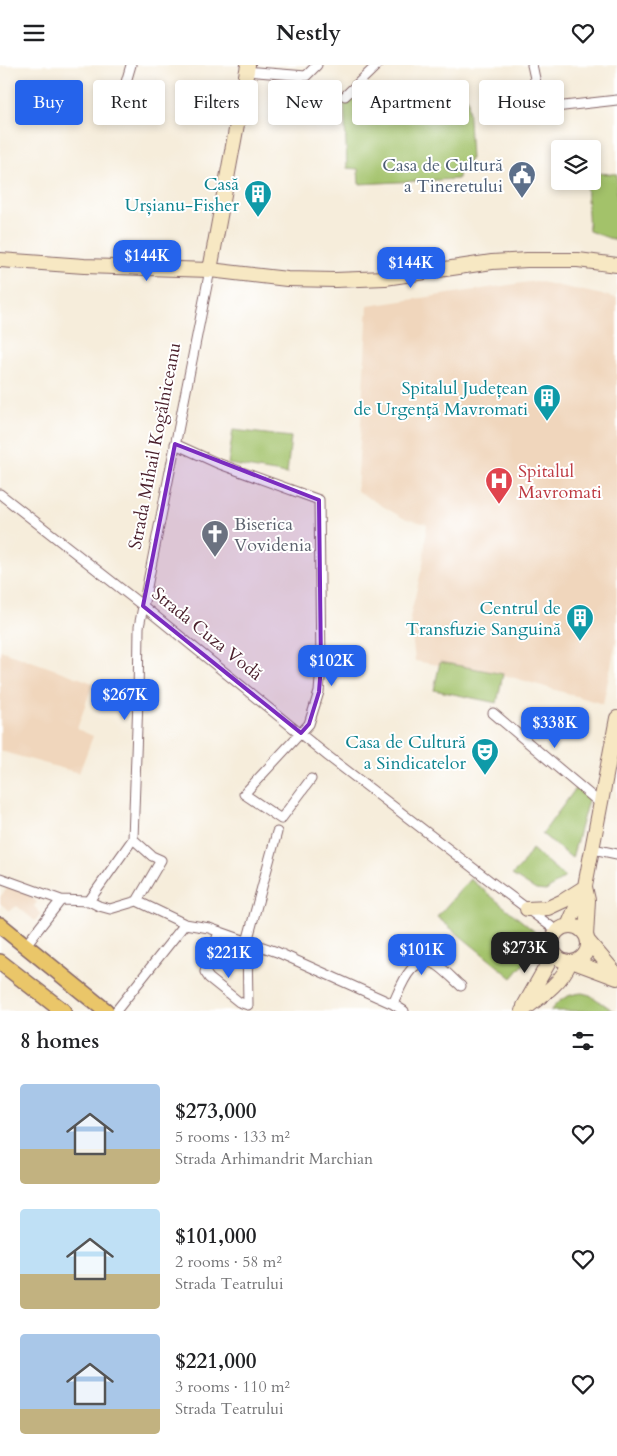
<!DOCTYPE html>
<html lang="en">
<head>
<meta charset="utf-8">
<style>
	body { margin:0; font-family:Cardo,serif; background:#f6f6f6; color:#202124; height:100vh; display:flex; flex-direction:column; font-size:19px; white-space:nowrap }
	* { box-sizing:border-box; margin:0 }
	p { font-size:16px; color:#757577 }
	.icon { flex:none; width:28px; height:28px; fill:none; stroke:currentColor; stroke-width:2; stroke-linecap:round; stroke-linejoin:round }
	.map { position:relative; height:946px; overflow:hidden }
	.sheet { display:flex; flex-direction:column; background:#fff; flex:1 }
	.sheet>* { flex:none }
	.guide { position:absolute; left:15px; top:15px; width:588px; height:45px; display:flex; gap:10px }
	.buttons { position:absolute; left:551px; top:75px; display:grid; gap:10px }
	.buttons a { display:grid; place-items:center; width:50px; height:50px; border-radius:5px; background:#fff; box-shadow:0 2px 8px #0003; font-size:25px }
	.price { position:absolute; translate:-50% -42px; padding:0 11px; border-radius:10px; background:#2563eb; color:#fff; font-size:16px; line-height:32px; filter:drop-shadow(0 1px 2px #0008) }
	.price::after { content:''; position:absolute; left:50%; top:30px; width:15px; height:11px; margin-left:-8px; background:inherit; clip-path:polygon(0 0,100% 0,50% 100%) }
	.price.selected { background:#222; color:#fff }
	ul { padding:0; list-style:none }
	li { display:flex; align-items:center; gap:15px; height:125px; padding:0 20px }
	li span { display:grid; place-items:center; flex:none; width:140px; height:100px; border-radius:5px; color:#555 }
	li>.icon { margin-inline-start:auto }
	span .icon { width:60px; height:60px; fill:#fffc; stroke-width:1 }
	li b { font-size:21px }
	h2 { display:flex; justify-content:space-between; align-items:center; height:60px; padding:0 20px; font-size:21px }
	.pill { padding:0 18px; border-radius:5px; background:#fff; box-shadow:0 2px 8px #0003; font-size:18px; line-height:45px }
	.pill.selected { background:#2563eb; color:#fff }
	header { display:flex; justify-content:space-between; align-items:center; height:65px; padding:0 20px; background:#fff; font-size:22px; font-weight:800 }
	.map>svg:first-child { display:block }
	.built { fill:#f0d6bc }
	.green { fill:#a3c26a; stroke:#76704a }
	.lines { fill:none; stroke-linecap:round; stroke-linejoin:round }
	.street-casing { stroke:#866769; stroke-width:11 }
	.secondary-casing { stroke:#866769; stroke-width:16 }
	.primary-casing { stroke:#866769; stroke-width:18 }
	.street { stroke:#fff; stroke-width:9 }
	.secondary { stroke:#f7e8c3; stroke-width:14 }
	.primary { stroke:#eac669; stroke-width:15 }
	.marked { fill:#7b2cbf; fill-opacity:0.2; stroke:#7b2cbf; stroke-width:4; stroke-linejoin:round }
	.labels { text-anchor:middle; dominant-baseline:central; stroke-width:4; stroke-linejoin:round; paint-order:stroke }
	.service-label { font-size:18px; fill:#4e5e75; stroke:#fff; text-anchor:end }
	.culture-label { font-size:18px; fill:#0d838f; stroke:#fff; text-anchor:end }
	.street-label { font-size:18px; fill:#4a1f2b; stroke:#fff }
	.health-label { font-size:18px; fill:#be3a42; stroke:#fff; text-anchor:start }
	.worship-label { font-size:18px; fill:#5b616d; stroke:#fff; text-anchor:start }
</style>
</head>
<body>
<header><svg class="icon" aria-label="menu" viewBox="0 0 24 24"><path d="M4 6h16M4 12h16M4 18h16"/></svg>Nestly<svg class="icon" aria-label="heart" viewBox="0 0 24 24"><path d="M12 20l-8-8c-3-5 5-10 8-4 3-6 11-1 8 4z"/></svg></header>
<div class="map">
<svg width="617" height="946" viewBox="0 0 617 946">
	<rect width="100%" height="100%" fill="#fff"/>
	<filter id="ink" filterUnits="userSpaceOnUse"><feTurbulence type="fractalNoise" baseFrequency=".02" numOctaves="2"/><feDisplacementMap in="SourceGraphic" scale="10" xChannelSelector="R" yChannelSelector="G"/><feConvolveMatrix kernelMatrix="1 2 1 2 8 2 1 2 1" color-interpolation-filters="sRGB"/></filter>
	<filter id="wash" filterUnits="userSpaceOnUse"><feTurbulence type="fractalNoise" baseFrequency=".0096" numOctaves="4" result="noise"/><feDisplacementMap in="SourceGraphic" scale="20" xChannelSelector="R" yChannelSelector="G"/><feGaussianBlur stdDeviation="1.12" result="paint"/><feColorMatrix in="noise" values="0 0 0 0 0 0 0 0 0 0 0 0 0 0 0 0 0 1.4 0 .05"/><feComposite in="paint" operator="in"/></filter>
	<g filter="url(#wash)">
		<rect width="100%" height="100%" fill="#f6eddb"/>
		<!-- built -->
		<path class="built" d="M536,216L617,233V572L603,639L515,613L415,596L410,552L423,499L427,459L403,453L357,426L368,241Z
			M0,585L93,618L77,664L93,671L79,708L0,686Z
			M12,817L37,837L34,841L41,849L35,856L17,841L9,846L0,838V832Z"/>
		<!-- green -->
		<path class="green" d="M465,27L466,33H468L471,94H469V98L459,99L458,114L359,119L358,104L347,103L344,34Z
			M593,108L617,109V176L589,166L586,116H592Z
			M233,365L291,372L287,409L228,399Z
			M440,597L503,609L497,638L434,625Z
			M579,719L590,728L572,793L542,769Z
			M532,784L565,812L546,826L536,825L512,810L521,801Z
			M470,814L534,866V887L512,913L437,852Z
			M582,928L590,930L614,946H550C559,935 567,929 582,928Z"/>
	</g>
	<g filter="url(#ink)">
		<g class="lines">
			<defs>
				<path id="street" d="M532,0C536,15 537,39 555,42L617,35
					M246,6L306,11L317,0
					M345,31L377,0
					M119,41L131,0
					M175,379L217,398L319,435L321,601L319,627L309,659L244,729L281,754L311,714
					M0,429L143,541L329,692L490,816L557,866
					M493,648L601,739
					M133,774L152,791L161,795L137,836
					M593,784L617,789
					M0,813L61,835L89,836L99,841L110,844L137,836L185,859L209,863L277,887L393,939L404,946
					M89,836L133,774L138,634L139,562L210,205
					M219,867L205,907L209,913L239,937L248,940L247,877L277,767
					M25,881L61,835
					M393,939C401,922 411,887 437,900C444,904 454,915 461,921
					M116,946L185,859"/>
				<path id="secondary" d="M0,195L84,201L210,205L287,214L335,215L385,213L492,197L527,195H578L617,200
					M210,205L248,0
					M585,822L588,835L586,871
					M527,844L548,843L563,836L585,822
					M568,861L585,821L617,653
					M552 879a18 18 0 1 1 36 0a18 18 0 1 1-36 0Z
					M588,876L617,910
					M574,897L617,913
					M524,941L554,888
					M522,946C540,932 561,919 570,897"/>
				<path id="primary" d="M0,860L106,946
					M0,897L63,946"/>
			</defs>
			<!-- street casing -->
			<use href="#street" class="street-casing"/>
			<!-- secondary casing -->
			<use href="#secondary" class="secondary-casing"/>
			<!-- primary casing -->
			<use href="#primary" class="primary-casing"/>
			<!-- street -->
			<use href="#street" class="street"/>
			<!-- secondary -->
			<use href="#secondary" class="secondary"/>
			<!-- primary -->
			<use href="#primary" class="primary"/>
		</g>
	</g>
	<!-- marked area -->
	<path class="marked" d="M175,379L319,435L321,601L319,627L309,659L301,668L143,541Z"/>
	<!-- icons -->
	<defs>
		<symbol id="civic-pin" viewBox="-11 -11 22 30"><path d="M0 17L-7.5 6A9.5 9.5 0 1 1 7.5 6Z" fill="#5c6f8a" stroke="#fff"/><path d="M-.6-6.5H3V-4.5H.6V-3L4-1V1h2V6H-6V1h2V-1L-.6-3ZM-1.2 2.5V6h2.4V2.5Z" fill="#fff"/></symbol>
		<symbol id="building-pin" viewBox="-11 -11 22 30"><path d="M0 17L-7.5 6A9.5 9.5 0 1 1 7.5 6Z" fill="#0f9aa8" stroke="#fff"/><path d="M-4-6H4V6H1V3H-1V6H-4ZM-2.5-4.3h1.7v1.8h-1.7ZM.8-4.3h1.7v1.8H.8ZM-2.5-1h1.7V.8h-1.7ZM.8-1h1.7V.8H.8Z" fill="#fff"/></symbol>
		<symbol id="hospital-pin" viewBox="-11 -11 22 30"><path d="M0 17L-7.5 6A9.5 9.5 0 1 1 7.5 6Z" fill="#e0444e" stroke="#fff"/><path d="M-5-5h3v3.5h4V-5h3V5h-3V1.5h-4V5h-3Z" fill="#fff"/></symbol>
		<symbol id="church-pin" viewBox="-11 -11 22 30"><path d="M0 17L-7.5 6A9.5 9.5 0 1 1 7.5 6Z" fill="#6b7280" stroke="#fff"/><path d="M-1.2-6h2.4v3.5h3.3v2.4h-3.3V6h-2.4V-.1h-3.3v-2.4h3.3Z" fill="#fff"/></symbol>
		<symbol id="theatre-pin" viewBox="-11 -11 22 30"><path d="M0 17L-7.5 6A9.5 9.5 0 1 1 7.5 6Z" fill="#0f9aa8" stroke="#fff"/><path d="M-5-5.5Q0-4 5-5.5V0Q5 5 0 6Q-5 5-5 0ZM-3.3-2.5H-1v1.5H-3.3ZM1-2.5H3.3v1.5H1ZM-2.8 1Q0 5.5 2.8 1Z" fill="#fff"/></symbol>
	</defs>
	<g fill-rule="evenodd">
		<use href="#civic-pin" x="506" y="94" width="32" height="43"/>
		<use href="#building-pin" x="242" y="113" width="32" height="43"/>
		<use href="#building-pin" x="531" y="317" width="32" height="43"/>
		<use href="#hospital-pin" x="483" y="400" width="32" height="43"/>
		<use href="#church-pin" x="199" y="453" width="32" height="43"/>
		<use href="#building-pin" x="564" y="537" width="32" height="43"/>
		<use href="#theatre-pin" x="469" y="671" width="32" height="43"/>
	</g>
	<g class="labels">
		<!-- service labels -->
		<g class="service-label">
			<text x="503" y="100">Casa de Cultură<tspan x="503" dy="21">a Tineretului</tspan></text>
		</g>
		<!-- culture labels -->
		<g class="culture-label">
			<text x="239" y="119">Casă<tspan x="239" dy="21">Urșianu-Fisher</tspan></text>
			<text x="528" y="323">Spitalul Județean<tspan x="528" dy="21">de Urgență Mavromati</tspan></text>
			<text x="561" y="543">Centrul de<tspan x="561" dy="21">Transfuzie Sanguină</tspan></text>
			<text x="466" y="677">Casa de Cultură<tspan x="466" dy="21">a Sindicatelor</tspan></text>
		</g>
		<!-- street labels -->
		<g class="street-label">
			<text transform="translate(155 381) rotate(-79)">Strada Mihail Kogălniceanu</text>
			<text transform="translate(207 569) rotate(39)">Strada Cuza Vodă</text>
		</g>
		<!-- health labels -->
		<g class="health-label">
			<text x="518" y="406">Spitalul<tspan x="518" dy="21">Mavromati</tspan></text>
		</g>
		<!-- worship labels -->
		<g class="worship-label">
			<text x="234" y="459">Biserica<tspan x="234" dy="21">Vovidenia</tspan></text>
		</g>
	</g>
</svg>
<div class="buttons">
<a><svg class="icon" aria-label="layers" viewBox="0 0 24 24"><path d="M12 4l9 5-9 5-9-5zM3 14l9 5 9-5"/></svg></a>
</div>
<b class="price" style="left:147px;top:217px">$144K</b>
<b class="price" style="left:411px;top:224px">$144K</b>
<b class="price" style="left:332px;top:622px">$102K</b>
<b class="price" style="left:125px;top:656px">$267K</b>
<b class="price" style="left:555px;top:684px">$338K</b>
<b class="price selected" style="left:525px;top:909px">$273K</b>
<b class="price" style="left:422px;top:911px">$101K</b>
<b class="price" style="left:229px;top:914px">$221K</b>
<div class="guide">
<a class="pill selected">Buy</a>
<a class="pill">Rent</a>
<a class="pill">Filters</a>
<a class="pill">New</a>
<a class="pill">Apartment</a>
<a class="pill">House</a>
</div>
</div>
<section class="sheet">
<h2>8 homes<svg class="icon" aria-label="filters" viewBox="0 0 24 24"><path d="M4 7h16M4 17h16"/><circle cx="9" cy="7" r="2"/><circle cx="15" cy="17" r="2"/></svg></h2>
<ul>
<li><span style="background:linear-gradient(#a9c7e8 65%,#c2b280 0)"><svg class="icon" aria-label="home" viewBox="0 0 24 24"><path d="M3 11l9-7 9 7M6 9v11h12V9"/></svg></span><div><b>$273,000</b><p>5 rooms · 133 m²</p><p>Strada Arhimandrit Marchian</p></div><svg class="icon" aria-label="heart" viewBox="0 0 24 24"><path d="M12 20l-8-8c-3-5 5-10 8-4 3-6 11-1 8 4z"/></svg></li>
<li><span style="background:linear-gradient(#bfe0f5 65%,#c2b280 0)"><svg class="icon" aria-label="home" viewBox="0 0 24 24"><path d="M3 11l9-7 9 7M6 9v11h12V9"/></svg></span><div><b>$101,000</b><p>2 rooms · 58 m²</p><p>Strada Teatrului</p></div><svg class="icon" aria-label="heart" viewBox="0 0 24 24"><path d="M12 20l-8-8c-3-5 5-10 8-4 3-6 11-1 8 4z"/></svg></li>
<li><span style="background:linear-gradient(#a9c7e8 75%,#c2b280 0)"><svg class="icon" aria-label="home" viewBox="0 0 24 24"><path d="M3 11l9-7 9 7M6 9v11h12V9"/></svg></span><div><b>$221,000</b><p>3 rooms · 110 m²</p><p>Strada Teatrului</p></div><svg class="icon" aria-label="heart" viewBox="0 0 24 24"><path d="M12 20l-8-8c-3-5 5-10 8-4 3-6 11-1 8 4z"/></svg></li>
</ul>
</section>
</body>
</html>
